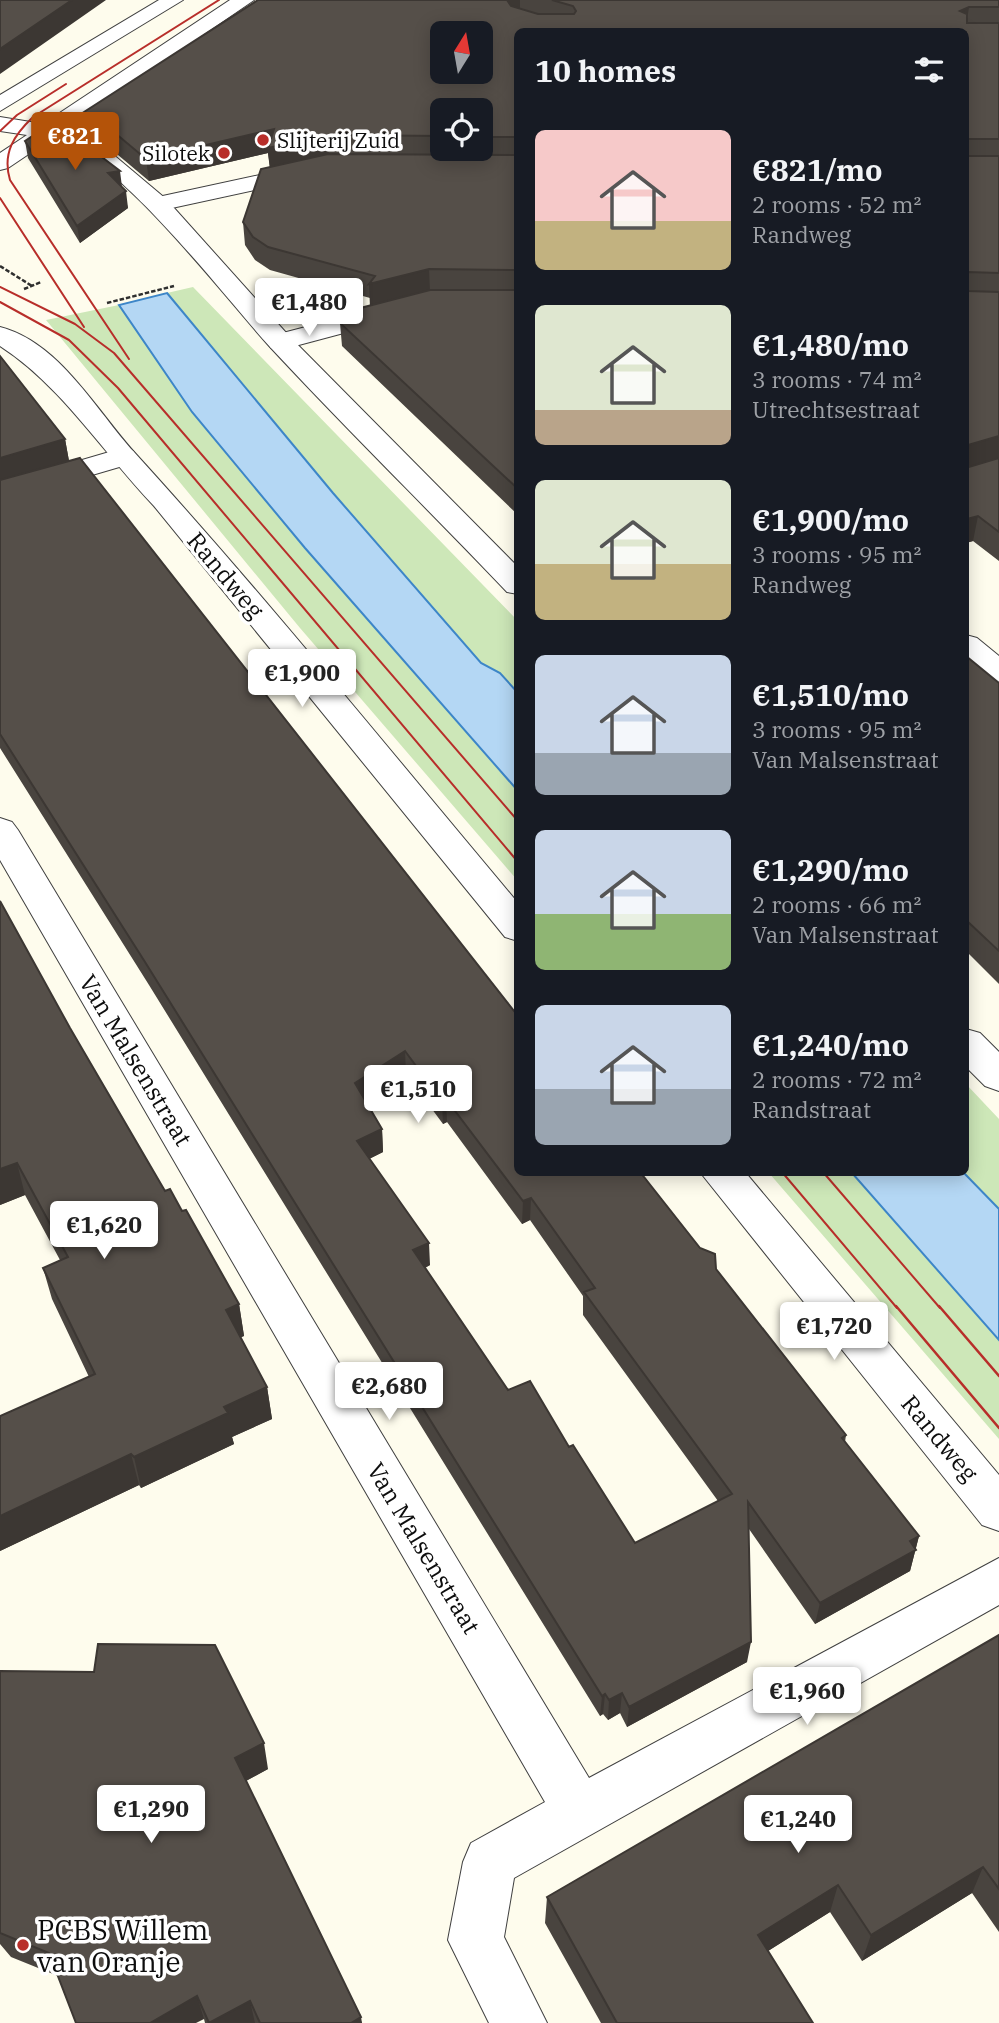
<!DOCTYPE html>
<html lang="en">
<head>
<meta charset="utf-8">
<style>
	body { margin:0; font-family:"IBM Plex Serif",serif; background:#20242c; color:#f1f3f6; height:100vh; display:flex; flex-direction:column; font-size:26px; white-space:nowrap }
	* { box-sizing:border-box; margin:0 }
	p { font-size:23px; color:#9ea1a6 }
	.icon { flex:none; width:38px; height:38px; fill:none; stroke:currentColor; stroke-width:2; stroke-linecap:round; stroke-linejoin:round }
	.map { position:relative; flex:1; overflow:hidden }
	.sheet { position:absolute; left:514px; top:28px; width:455px; height:1148px; display:flex; flex-direction:column; background:#171b24; border-radius:10px; box-shadow:0 4px 18px #0003 }
	.sheet>* { flex:none }
	.needle { width:46px; rotate:11deg }
	.tools { position:absolute; left:430px; top:21px; display:grid; gap:14px }
	.tools a { display:grid; place-items:center; width:63px; height:63px; border-radius:10px; background:#171b24; box-shadow:0 4px 18px #0003; font-size:35px }
	.price { position:absolute; translate:-50% -60px; padding:0 16px; border-radius:7px; background:#fff; color:#222; font-size:23px; line-height:46px; filter:drop-shadow(0 2px 4px #0008) }
	.price::after { content:''; position:absolute; left:50%; top:42px; width:21px; height:16px; margin-left:-10px; background:inherit; clip-path:polygon(0 0,100% 0,50% 100%) }
	.price.selected { background:#b45309; color:#fff }
	ul { padding:0; list-style:none }
	li { display:flex; align-items:center; gap:21px; height:175px; padding:0 21px }
	li span { display:grid; place-items:center; flex:none; width:196px; height:140px; border-radius:10px; color:#555 }
	li>.icon { margin-inline-start:auto }
	span .icon { width:84px; height:84px; fill:#fffc; stroke-width:1 }
	li b { font-size:30px }
	h2 { display:flex; justify-content:space-between; align-items:center; height:84px; padding:0 21px; font-size:30px }
	.map>svg:first-child { display:block }
	.green { fill:#cde7b8 }
	.water { fill:#b4d7f4; stroke:#3d86c8; stroke-width:2 }
	.lines { fill:none; stroke-linecap:round; stroke-linejoin:round }
	.minor-casing { stroke:#404040; stroke-width:2 }
	.tertiary-casing { stroke:#404040; stroke-width:2 }
	.path { stroke:#2f2f2f; stroke-width:2.5; stroke-dasharray:4.5 2; stroke-linecap:butt }
	.minor { fill:#fff; fill-rule:evenodd }
	.tertiary { fill:#fff; fill-rule:evenodd }
	.tram-far1 { stroke:#b82e2a; stroke-width:2 }
	.tram { stroke:#b82e2a; stroke-width:2.5 }
	.wall { fill:#49443f; fill-rule:evenodd }
	.shaded-wall { fill:#3c3733 }
	.building { fill:#554f49; stroke:#3c3733; stroke-width:2; fill-rule:evenodd }
	.poi-dot { fill:#b82e2a; stroke:#fff; stroke-width:2.5 }
	.labels { text-anchor:middle; dominant-baseline:central; stroke-width:7; stroke-linejoin:round; paint-order:stroke }
	.far-poi-label { font-size:21px; fill:#0d0d0d; stroke:#fff; text-anchor:start }
	.street-label { font-size:24px; fill:#0d0d0d; stroke:#fff }
	.near-poi-label { font-size:28px; fill:#0d0d0d; stroke:#fff; text-anchor:start }
</style>
</head>
<body>
<div class="map">
<svg width="999" height="2023" viewBox="0 0 999 2023">
	<rect width="100%" height="100%" fill="#fefced"/>
	<!-- green -->
	<path class="green" d="M193,287L518,621V693L500,673L481,664L333,493L167,293Z
		M119,305L192,412L305,548L518,791V881L300,628L46,320Z
		M966,1084L999,1119V1209L964,1173Z
		M769,1173H852L999,1340V1439Z"/>
	<!-- water -->
	<path class="water" d="M167,293L333,493L481,663L500,673L518,693V791L305,548L192,412L119,305Z
		M852,1173H964L999,1209V1340Z"/>
	<g class="lines">
		<defs>
			<path id="minor" d="M306,165L314,167L318,172L314,177L158,211L150,209L146,204L150,199L158,197Z
				M391,305L400,308L404,313L400,318L280,350L271,348L267,342L271,336Z
				M123,448L133,451L137,457L133,463L0,502V484Z
				M966,635L977,638L999,656V682L988,679L966,661Z
				M0,818L12,822L18,830L589,1778L999,1558V1605L514,1878L504,1937L547,2023H489L448,1940L463,1862L471,1843L545,1802L0,860Z"/>
			<path id="tertiary" d="M159,0H183L0,111V95Z
				M230,0H254L67,128L97,141L166,199L289,336L518,567V594L507,592C429,510 348,431 271,348C226,299 113,149 51,139L8,168L0,170V153L27,135L0,131V117L43,124Z
				M0,327C59,342 96,410 134,452C267,598 391,752 518,903V941L505,937L154,506C104,454 61,385 0,346Z
				M966,1029L980,1033L999,1052V1091L985,1086L966,1067Z
				M700,1172H745L999,1475V1531L982,1525Z"/>
		</defs>
		<!-- minor casing -->
		<use href="#minor" class="minor-casing"/>
		<!-- tertiary casing -->
		<use href="#tertiary" class="tertiary-casing"/>
		<!-- path -->
		<path class="path" d="M0,266L32,286
			M24,289L41,282
			M107,303L174,286"/>
		<!-- minor -->
		<use href="#minor" class="minor"/>
		<!-- tertiary -->
		<use href="#tertiary" class="tertiary"/>
		<!-- tram-far1 -->
		<path class="tram-far1" d="M0,131L17,115L66,84
			M0,198L84,327
			M0,287L75,324L114,353L518,821
			M0,302L69,340L118,388L518,862
			M129,359L10,180C2,153 14,135 33,117L219,0
			M782,1172L897,1308
			M823,1172L940,1308"/>
		<!-- tram -->
		<path class="tram" d="M896,1306L999,1428
			M939,1306L999,1376"/>
	</g>
	<!-- wall -->
	<path class="wall" d="M258,0H999V561L973,541L966,543V32H518V515L342,346L340,323L370,305V298L270,270L255,260L245,245L243,222L270,167L268,153L149,181L99,139L87,134L84,112ZM443,110H481V149H443Z
		M25,141L122,187L128,208L80,243L28,158Z
		M0,356L65,439L69,461L518,1172L716,1269L846,1435L845,1442L919,1536L910,1571L815,1624L749,1529L747,1662L627,1727L620,1713L608,1720L603,1714L600,1716L149,985L0,748ZM406,1074L443,1124L447,1122L522,1224L530,1220L583,1296V1315L718,1501L635,1543L569,1447L508,1390L425,1268L430,1265L369,1159L383,1152L382,1129L365,1100Z
		M966,656L999,683V984L966,951Z
		M70,1028L165,1191L239,1304L244,1336L240,1337L267,1387L272,1419L232,1437L234,1444L141,1488L139,1485L0,1551V1416L89,1377L52,1299L43,1268L60,1260L25,1195L0,1205Z
		M999,1635V1932L972,1893L862,1961L830,1912L768,1951L813,2023H601L545,1923L547,1897Z
		M0,1671L268,1769L246,1781L362,2023H205L204,2019L58,1976L11,1957L0,1944Z"/>
	<!-- shaded-wall -->
	<path class="shaded-wall" d="M72,0H106L0,74V49Z
		M506,0H520V11L506,19Z
		M969,7L966,27L960,11Z
		M274,129L328,135L329,157L270,170L268,153L149,181L146,159Z
		M120,171L122,187L108,173Z
		M126,191L128,208L80,243L77,226Z
		M429,269L430,292L370,308L369,284Z
		M999,436V459L966,469L968,445Z
		M65,439L69,461L0,481V458Z
		M978,516L973,541L966,543V527L967,519Z
		M405,1051L406,1074L357,1106L355,1083Z
		M446,1099L447,1122L443,1124L442,1101Z
		M382,1129L383,1152L359,1164L357,1141Z
		M17,1163L25,1195L0,1205V1169Z
		M531,1198L530,1220L522,1224L523,1201Z
		M429,1243L430,1265L414,1273L413,1250Z
		M239,1304L244,1336L231,1342L226,1310Z
		M267,1387L272,1419L232,1437L234,1444L141,1488L134,1457L224,1407Z
		M131,1454L139,1485L0,1551V1516Z
		M919,1536L910,1571L815,1624L820,1603Z
		M751,1642L747,1662L627,1727L629,1707Z
		M622,1693L620,1713L608,1720L609,1700Z
		M605,1694L603,1714L600,1716L602,1696Z
		M264,1743L268,1769L240,1784L235,1758Z
		M983,1867L972,1893L862,1961L871,1935Z
		M838,1885L830,1912L752,1961L758,1935Z
		M197,1996L204,2019L196,2023H150Z
		M250,2001L255,2023H209Z
		M361,2017L362,2023H351Z"/>
	<!-- building -->
	<path class="building" d="M0,0H72L0,49Z
		M258,0H507L511,6L538,14H574L576,11L573,6L552,0H999V7H969L960,11L967,14V23H999V139H968V156H999V273L968,272V291L999,292V436L968,445L969,467L999,458V532L978,516L967,519L966,518V32H518V137H481V110H443V136L328,135L268,148L274,129L146,159L96,117L84,112ZM443,33H481V72H443Z
		M49,125L73,135L120,171L108,173L126,191L77,226L25,141Z
		M328,154L518,155V270L429,269L369,284L375,276L268,247L253,237L243,222L261,169Z
		M430,290H518V489L340,323L349,311Z
		M0,356L65,439L0,458Z
		M80,458L518,1016V1172H640L700,1248L715,1254L716,1269L846,1435L842,1438L919,1536L910,1541L916,1550L820,1603L748,1502L751,1642L629,1707L622,1693L609,1700L605,1694L602,1696L145,962L0,734V480ZM405,1051L442,1101L446,1099L523,1201L531,1198L595,1288L584,1292L732,1494L635,1543L573,1445L569,1447L530,1381L508,1390L413,1250L429,1243L357,1141L382,1129L355,1083Z
		M966,656L999,683V951L966,920L967,902L966,901Z
		M0,901L70,1028L165,1191L170,1189L182,1211L186,1210L239,1304L226,1310L267,1387L224,1407L228,1413L134,1457L131,1454L0,1516V1416L95,1374L43,1268L68,1257L17,1163L0,1169Z
		M999,1635V1889L983,1867L871,1935L838,1885L758,1935L813,2023H617L547,1897Z
		M98,1644L215,1645L264,1743L235,1758L361,2017L351,2023H260L250,2001L209,2023L197,1996L150,2023H76L49,1953L0,1933V1671L94,1672Z"/>
	<!-- markers -->
	<g class="poi-dot">
		<circle cx="263" cy="140" r="7"/>
		<circle cx="224" cy="153" r="7"/>
		<circle cx="23" cy="1945" r="7"/>
	</g>
	<g class="labels">
		<!-- far-poi labels -->
		<g class="far-poi-label">
			<text x="277" y="140">Slijterij Zuid</text>
			<text x="210" y="153" text-anchor="end">Silotek</text>
		</g>
		<!-- street labels -->
		<g class="street-label">
			<text transform="translate(226 575) rotate(50)">Randweg</text>
			<text transform="translate(136 1060) rotate(59)">Van Malsenstraat</text>
			<text transform="translate(940 1438) rotate(50)">Randweg</text>
			<text transform="translate(424 1548) rotate(59)">Van Malsenstraat</text>
		</g>
		<!-- near-poi labels -->
		<g class="near-poi-label">
			<text x="37" y="1929">PCBS Willem<tspan x="37" dy="32">van Oranje</tspan></text>
		</g>
	</g>
</svg>
<div class="tools">
<a><svg class="needle" viewBox="-14 -14 28 28"><path d="M0-13l5 13h-10z" fill="#e53935"/><path d="M0 13l5-13h-10z" fill="#9ea1a6"/></svg></a>
<a><svg class="icon" aria-label="locate" viewBox="0 0 24 24"><circle cx="12" cy="12" r="6"/><path d="M12 2v4M12 18v4M2 12h4M18 12h4"/></svg></a>
</div>
<b class="price selected" style="left:75px;top:172px">€821</b>
<b class="price" style="left:309px;top:338px">€1,480</b>
<b class="price" style="left:302px;top:709px">€1,900</b>
<b class="price" style="left:418px;top:1125px">€1,510</b>
<b class="price" style="left:104px;top:1261px">€1,620</b>
<b class="price" style="left:834px;top:1362px">€1,720</b>
<b class="price" style="left:389px;top:1422px">€2,680</b>
<b class="price" style="left:807px;top:1727px">€1,960</b>
<b class="price" style="left:151px;top:1845px">€1,290</b>
<b class="price" style="left:798px;top:1855px">€1,240</b>
<section class="sheet">
<h2>10 homes<svg class="icon" aria-label="filters" viewBox="0 0 24 24"><path d="M4 7h16M4 17h16"/><circle cx="9" cy="7" r="2"/><circle cx="15" cy="17" r="2"/></svg></h2>
<ul>
<li><span style="background:linear-gradient(#f6c9c9 65%,#c2b280 0)"><svg class="icon" aria-label="home" viewBox="0 0 24 24"><path d="M3 11l9-7 9 7M6 9v11h12V9"/></svg></span><div><b>€821/mo</b><p>2 rooms · 52 m²</p><p>Randweg</p></div></li>
<li><span style="background:linear-gradient(#dfe7d0 75%,#b9a48a 0)"><svg class="icon" aria-label="home" viewBox="0 0 24 24"><path d="M3 11l9-7 9 7M6 9v11h12V9"/></svg></span><div><b>€1,480/mo</b><p>3 rooms · 74 m²</p><p>Utrechtsestraat</p></div></li>
<li><span style="background:linear-gradient(#dfe7d0 60%,#c2b280 0)"><svg class="icon" aria-label="home" viewBox="0 0 24 24"><path d="M3 11l9-7 9 7M6 9v11h12V9"/></svg></span><div><b>€1,900/mo</b><p>3 rooms · 95 m²</p><p>Randweg</p></div></li>
<li><span style="background:linear-gradient(#c9d6e8 70%,#9aa5b1 0)"><svg class="icon" aria-label="home" viewBox="0 0 24 24"><path d="M3 11l9-7 9 7M6 9v11h12V9"/></svg></span><div><b>€1,510/mo</b><p>3 rooms · 95 m²</p><p>Van Malsenstraat</p></div></li>
<li><span style="background:linear-gradient(#c9d6e8 60%,#8fb573 0)"><svg class="icon" aria-label="home" viewBox="0 0 24 24"><path d="M3 11l9-7 9 7M6 9v11h12V9"/></svg></span><div><b>€1,290/mo</b><p>2 rooms · 66 m²</p><p>Van Malsenstraat</p></div></li>
<li><span style="background:linear-gradient(#c9d6e8 60%,#9aa5b1 0)"><svg class="icon" aria-label="home" viewBox="0 0 24 24"><path d="M3 11l9-7 9 7M6 9v11h12V9"/></svg></span><div><b>€1,240/mo</b><p>2 rooms · 72 m²</p><p>Randstraat</p></div></li>
</ul>
</section>
</div>
</body>
</html>
